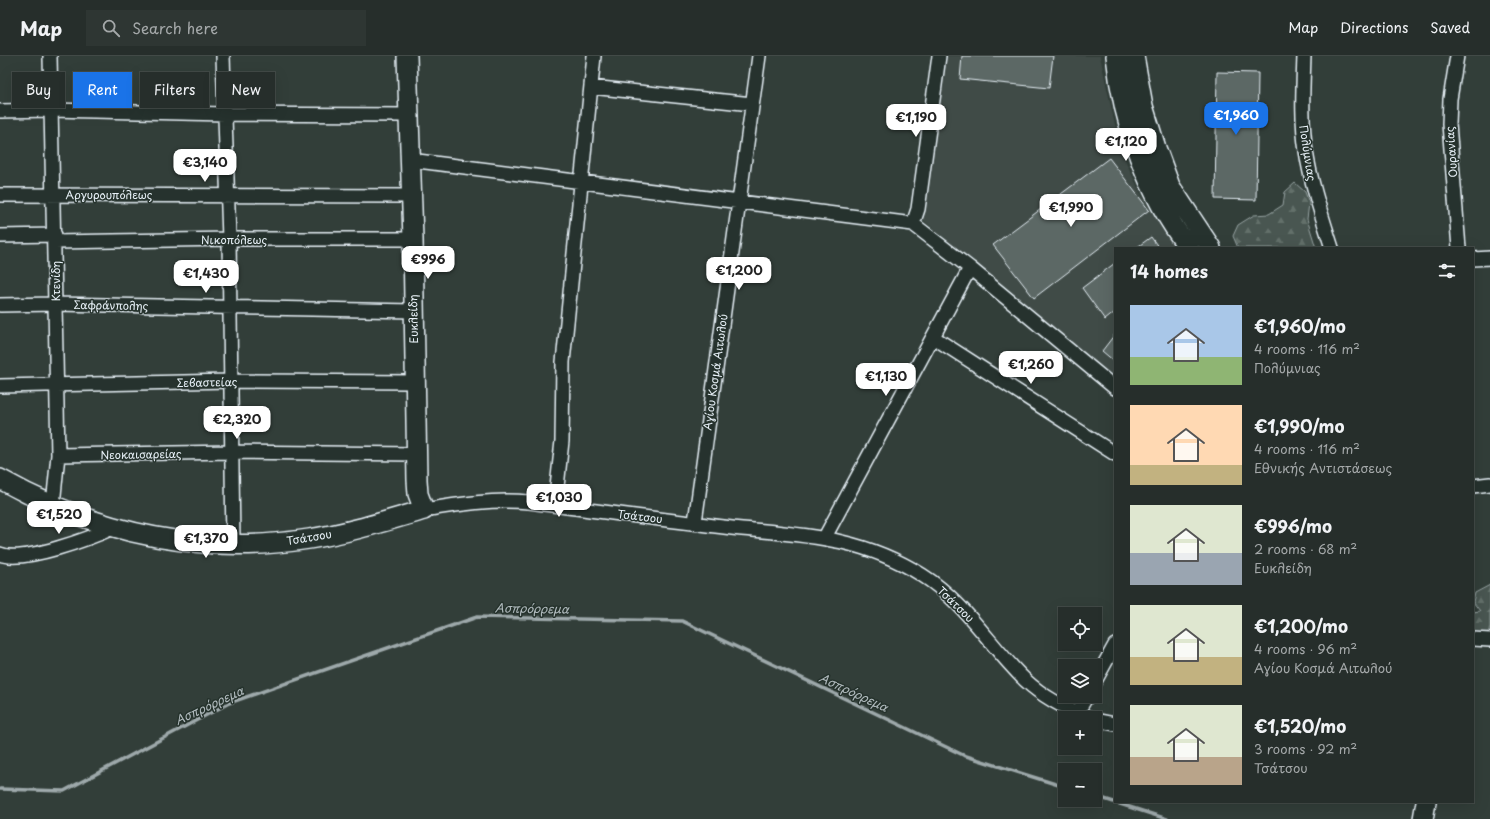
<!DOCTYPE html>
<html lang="en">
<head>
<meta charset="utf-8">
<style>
	body { margin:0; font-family:"Playpen Sans",sans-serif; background:#2e3633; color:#f1f3f6; height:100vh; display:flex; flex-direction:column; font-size:15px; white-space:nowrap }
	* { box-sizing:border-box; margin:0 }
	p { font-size:13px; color:#a4a8a9 }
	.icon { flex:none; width:22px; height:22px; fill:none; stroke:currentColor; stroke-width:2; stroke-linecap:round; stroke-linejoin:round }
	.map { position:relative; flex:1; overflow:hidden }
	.panel { position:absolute; left:1114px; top:191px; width:360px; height:556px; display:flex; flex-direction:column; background:#262e2b; border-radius:0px; box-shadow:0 4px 16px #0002,0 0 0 1px #424a47 }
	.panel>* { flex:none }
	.hud { position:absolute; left:12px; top:16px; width:380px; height:36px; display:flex; gap:8px }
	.controls { position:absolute; left:1058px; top:551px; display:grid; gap:8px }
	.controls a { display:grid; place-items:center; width:44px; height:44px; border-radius:0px; background:#262e2b; box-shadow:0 4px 16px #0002,0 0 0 1px #424a47; font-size:20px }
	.price { position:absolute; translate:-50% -34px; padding:0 9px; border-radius:8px; background:#fff; color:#222; font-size:13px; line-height:26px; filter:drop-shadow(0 1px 2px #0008) }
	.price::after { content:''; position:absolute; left:50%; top:24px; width:12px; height:9px; margin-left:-6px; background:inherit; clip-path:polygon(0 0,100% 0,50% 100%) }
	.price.selected { background:#1a73e8; color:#fff }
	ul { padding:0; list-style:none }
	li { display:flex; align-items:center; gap:12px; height:100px; padding:0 16px }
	li span { display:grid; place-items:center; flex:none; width:112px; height:80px; border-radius:0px; color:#555 }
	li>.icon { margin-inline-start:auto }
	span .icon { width:48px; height:48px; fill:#fffc; stroke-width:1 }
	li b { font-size:17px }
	h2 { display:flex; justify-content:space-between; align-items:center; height:48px; padding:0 16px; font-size:17px }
	.chip { padding:0 14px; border-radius:0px; background:#262e2b; box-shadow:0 4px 16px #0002,0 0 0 1px #424a47; font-size:14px; line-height:36px }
	.chip.selected { background:#1a73e8; color:#fff }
	header { display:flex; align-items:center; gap:24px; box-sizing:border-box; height:56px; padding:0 20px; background:#262e2b; border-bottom:1px solid #424a47 }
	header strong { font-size:19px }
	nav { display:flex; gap:22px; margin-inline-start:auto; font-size:14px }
	.search { width:280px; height:36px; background:#2e3633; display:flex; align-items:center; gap:10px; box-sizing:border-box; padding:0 14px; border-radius:0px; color:#a4a8a9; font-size:15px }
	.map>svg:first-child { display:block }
	.built { fill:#3f4b46 }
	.forest { fill:url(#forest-firs); stroke:#98a4a4 }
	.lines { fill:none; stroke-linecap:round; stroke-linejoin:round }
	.stream { stroke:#9ea9ab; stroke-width:3.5 }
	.building { fill:#5c6865; stroke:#e8f1f8 }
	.street-casing { stroke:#e8f1f8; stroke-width:16 }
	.secondary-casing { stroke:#e8f1f8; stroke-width:22 }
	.street { stroke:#26332d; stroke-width:13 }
	.secondary { stroke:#26332d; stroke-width:19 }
	.labels { text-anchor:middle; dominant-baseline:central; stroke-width:3; stroke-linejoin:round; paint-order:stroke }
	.street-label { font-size:11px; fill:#e8f1f8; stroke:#26332d }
	.water-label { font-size:12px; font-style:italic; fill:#b1bbbe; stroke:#26332d }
</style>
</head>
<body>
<header>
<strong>Map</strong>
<div class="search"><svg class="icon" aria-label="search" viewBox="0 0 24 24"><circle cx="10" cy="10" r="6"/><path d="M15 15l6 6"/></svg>Search here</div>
<nav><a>Map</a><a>Directions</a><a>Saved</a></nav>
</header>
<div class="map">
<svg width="1490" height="763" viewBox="0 0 1490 763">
	<defs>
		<pattern id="forest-firs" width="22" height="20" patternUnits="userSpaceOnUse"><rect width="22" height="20" fill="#495651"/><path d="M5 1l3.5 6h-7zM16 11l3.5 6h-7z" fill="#636f6b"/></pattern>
	</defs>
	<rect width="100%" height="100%" fill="#323e39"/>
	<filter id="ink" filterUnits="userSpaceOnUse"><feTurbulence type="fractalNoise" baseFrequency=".025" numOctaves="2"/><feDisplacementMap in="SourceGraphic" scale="8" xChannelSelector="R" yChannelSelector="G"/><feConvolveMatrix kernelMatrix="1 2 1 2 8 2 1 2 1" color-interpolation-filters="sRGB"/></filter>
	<g filter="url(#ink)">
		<!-- built -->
		<path class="built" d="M945,0H1100L1114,65L1126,106L1140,136L1175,192H1115V326L923,164Z"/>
		<!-- forest -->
		<path class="forest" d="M1295,127L1305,136L1309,147L1307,163L1316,192H1238L1233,180L1238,169L1254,159L1269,158L1283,149L1285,136Z
			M1490,529V578L1473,576V556L1480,555L1473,546L1475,537Z"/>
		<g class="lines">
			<!-- stream -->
			<path class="stream" d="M0,733L64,735L229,647L477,561L682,565L963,699L1065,731
				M1095,740L1167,763"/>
		</g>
		<!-- building -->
		<path class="building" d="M962,0H1053L1049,32L960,23Z
			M1217,16L1258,17L1256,144L1215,143Z
			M1109,102L1149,154L1034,242L993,189Z
			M1151,181L1159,192H1136Z
			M1115,207V256L1105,264L1082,232Z
			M1115,278V306L1102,295Z"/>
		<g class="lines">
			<defs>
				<path id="street" d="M50,0L58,399L53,449
					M223,0L229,183L233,488
					M1304,0C1303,31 1301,63 1306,95C1311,128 1322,160 1332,192
					M1457,0L1450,43L1449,68L1459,192
					M591,31L752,48
					M0,55L51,54L225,58L408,59
					M410,104L913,168L970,212L1115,332
					M0,139L411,140
					M913,168L918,153L939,0
					M0,180L55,179
					M55,186L229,183H413
					M1473,203L1490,202
					M0,249L55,248L413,255
					M933,281L1115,398
					M0,330L230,325L414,326
					M58,399L232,396L416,398
					M1473,430L1490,428
					M555,449L562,385L563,306L594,0
					M424,454C459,448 493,443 529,446C597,455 664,464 732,472C802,479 860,480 922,519C965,546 989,589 1025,624C1043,641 1066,653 1090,662
					M695,466L759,0
					M825,481L970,212
					M0,498C23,508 93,481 115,471
					M1473,583L1490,584
					M1095,625L1115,589
					M1077,657L1087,640
					M1095,664L1115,668"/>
				<path id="secondary" d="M1116,0C1123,67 1147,138 1189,192
					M1134,0L1143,50L1156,92L1170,130L1211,192
					M0,423C96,477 200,500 309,483C348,477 386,465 424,454L418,438L417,424L413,183L407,0
					M1423,763L1426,746"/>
			</defs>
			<!-- street casing -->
			<use href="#street" class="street-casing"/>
			<!-- secondary casing -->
			<use href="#secondary" class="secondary-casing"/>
			<!-- street -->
			<use href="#street" class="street"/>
			<!-- secondary -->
			<use href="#secondary" class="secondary"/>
		</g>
	</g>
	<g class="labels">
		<!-- street labels -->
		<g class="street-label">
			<text transform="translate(1451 96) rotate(-94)">Ουρανίας</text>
			<text transform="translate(1308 97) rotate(81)">Πολύμνιας</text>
			<text x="109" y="138">Αργυρουπόλεως</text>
			<text x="234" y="183">Νικοπόλεως</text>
			<text transform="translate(55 225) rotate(-90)">Κτενίδη</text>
			<text transform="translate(111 249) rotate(1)">Σαφράνπολης</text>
			<text transform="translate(413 263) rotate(-91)">Ευκλείδη</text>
			<text transform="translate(715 316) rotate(-82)">Αγίου Κοσμά Αιτωλού</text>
			<text transform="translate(207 326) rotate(-1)">Σεβαστείας</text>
			<text transform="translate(141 398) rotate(-1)">Νεοκαισαρείας</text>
			<text transform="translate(640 460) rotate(7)">Τσάτσου</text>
			<text transform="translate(309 481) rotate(-9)">Τσάτσου</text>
			<text transform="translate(956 548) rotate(44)">Τσάτσου</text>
		</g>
		<!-- water labels -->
		<g class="water-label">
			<text transform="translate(532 552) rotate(1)">Ασπρόρρεμα</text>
			<text transform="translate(854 636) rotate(25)">Ασπρόρρεμα</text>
			<text transform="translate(209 649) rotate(-25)">Ασπρόρρεμα</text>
		</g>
	</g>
</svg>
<div class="controls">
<a><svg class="icon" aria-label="locate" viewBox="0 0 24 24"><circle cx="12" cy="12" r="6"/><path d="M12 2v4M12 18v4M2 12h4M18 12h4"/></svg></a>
<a><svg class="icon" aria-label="layers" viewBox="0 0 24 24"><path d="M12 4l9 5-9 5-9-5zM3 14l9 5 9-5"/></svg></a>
<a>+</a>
<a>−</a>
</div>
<b class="price selected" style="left:1236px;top:80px">€1,960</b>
<b class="price" style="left:916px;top:82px">€1,190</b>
<b class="price" style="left:1126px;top:106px">€1,120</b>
<b class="price" style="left:205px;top:127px">€3,140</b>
<b class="price" style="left:1071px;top:172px">€1,990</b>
<b class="price" style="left:428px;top:224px">€996</b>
<b class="price" style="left:739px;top:235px">€1,200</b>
<b class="price" style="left:206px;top:238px">€1,430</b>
<b class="price" style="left:1031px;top:329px">€1,260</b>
<b class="price" style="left:886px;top:341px">€1,130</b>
<b class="price" style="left:237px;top:384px">€2,320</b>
<b class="price" style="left:559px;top:462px">€1,030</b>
<b class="price" style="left:59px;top:479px">€1,520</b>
<b class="price" style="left:206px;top:503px">€1,370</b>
<div class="hud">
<a class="chip">Buy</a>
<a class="chip selected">Rent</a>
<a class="chip">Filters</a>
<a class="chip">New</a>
</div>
<section class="panel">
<h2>14 homes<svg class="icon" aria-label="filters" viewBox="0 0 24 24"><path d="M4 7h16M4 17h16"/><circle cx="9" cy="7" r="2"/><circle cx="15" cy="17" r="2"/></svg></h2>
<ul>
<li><span style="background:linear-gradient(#a9c7e8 65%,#8fb573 0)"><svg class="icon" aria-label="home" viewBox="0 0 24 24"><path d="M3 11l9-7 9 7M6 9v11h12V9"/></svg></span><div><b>€1,960/mo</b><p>4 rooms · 116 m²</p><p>Πολύμνιας</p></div></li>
<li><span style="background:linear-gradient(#ffd9b3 75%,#c2b280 0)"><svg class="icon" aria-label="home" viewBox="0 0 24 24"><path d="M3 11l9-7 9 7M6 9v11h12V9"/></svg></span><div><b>€1,990/mo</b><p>4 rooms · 116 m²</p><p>Εθνικής Αντιστάσεως</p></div></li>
<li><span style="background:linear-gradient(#dfe7d0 60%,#9aa5b1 0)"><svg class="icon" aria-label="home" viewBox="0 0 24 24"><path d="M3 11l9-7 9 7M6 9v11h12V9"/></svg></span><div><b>€996/mo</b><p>2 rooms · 68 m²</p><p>Ευκλείδη</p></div></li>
<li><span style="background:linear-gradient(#dfe7d0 65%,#c2b280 0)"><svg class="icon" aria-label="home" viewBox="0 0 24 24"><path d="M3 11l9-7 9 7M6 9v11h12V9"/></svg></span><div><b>€1,200/mo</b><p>4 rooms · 96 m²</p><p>Αγίου Κοσμά Αιτωλού</p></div></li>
<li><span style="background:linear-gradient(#dfe7d0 65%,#b9a48a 0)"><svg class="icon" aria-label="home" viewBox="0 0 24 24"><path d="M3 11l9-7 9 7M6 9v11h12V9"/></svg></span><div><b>€1,520/mo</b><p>3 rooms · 92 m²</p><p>Τσάτσου</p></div></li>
</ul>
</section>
</div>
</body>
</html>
